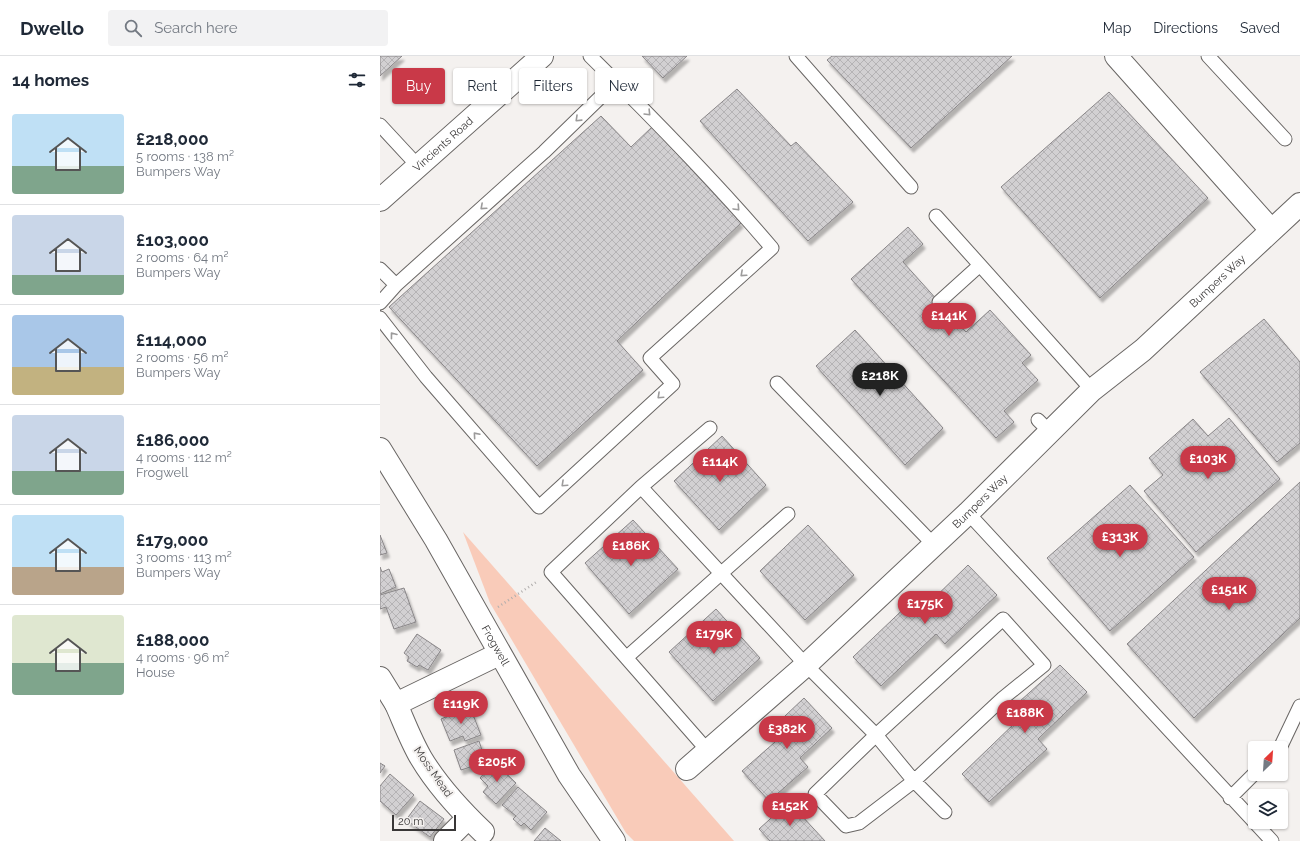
<!DOCTYPE html>
<html lang="en">
<head>
<meta charset="utf-8">
<style>
	body { margin:0; font-family:Raleway,sans-serif; background:#f2f2f3; color:#1f2937; height:100vh; display:flex; flex-direction:column; font-size:15px; white-space:nowrap }
	* { box-sizing:border-box; margin:0 }
	p { font-size:13px; color:#747a83 }
	.icon { flex:none; width:22px; height:22px; fill:none; stroke:currentColor; stroke-width:2; stroke-linecap:round; stroke-linejoin:round }
	.map { position:relative; flex:1; overflow:hidden }
	.drawer { display:flex; flex-direction:column; background:#fff; width:380px }
	.drawer>* { flex:none }
	.guide { position:absolute; left:12px; top:12px; width:380px; height:36px; display:flex; gap:8px }
	.needle { width:26px; rotate:25deg }
	.tools { position:absolute; left:868px; top:685px; display:grid; gap:8px }
	.tools a { display:grid; place-items:center; width:40px; height:40px; border-radius:4px; background:#fff; box-shadow:0 1px 3px #0004; font-size:20px }
	.scale { position:absolute; left:12px; bottom:10px; width:64px; box-sizing:border-box; padding-left:4px; border:2px solid #393737; border-top:0; font-size:11px; line-height:14px; white-space:nowrap; color:#393737; -webkit-text-stroke:3px #f4f1ef; paint-order:stroke }
	.price { position:absolute; translate:-50% -34px; padding:0 9px; border-radius:14px; background:#c93948; color:#fff; font-size:13px; line-height:26px; filter:drop-shadow(0 1px 2px #0008) }
	.price::after { content:''; position:absolute; left:50%; top:24px; width:12px; height:9px; margin-left:-6px; background:inherit; clip-path:polygon(0 0,100% 0,50% 100%) }
	.price.active { background:#222; color:#fff }
	ul { padding:0; list-style:none }
	li { display:flex; align-items:center; gap:12px; height:100px; padding:0 12px }
	li+li { border-top:1px solid #e0e1e3 }
	li span { display:grid; place-items:center; flex:none; width:112px; height:80px; border-radius:4px; color:#555 }
	li>.icon { margin-inline-start:auto }
	span .icon { width:48px; height:48px; fill:#fffc; stroke-width:1 }
	li b { font-size:17px }
	h2 { display:flex; justify-content:space-between; align-items:center; height:48px; padding:0 12px; font-size:17px }
	.pill { padding:0 14px; border-radius:4px; background:#fff; box-shadow:0 1px 3px #0004; font-size:14px; line-height:36px }
	.pill.active { background:#c93948; color:#fff }
	header { display:flex; align-items:center; gap:24px; box-sizing:border-box; height:56px; padding:0 20px; background:#fff; border-bottom:1px solid #e0e1e3 }
	header strong { font-size:19px }
	nav { display:flex; gap:22px; margin-inline-start:auto; font-size:14px }
	.search { width:280px; height:36px; background:#f2f2f3; display:flex; align-items:center; gap:10px; box-sizing:border-box; padding:0 14px; border-radius:4px; color:#747a83; font-size:15px }
	main { display:flex; flex:1; min-height:0 }
	.map>svg:first-child { display:block }
	.green { fill:#f9cbb9 }
	.building { fill:url(#building-cross-hatch); stroke:#898688; filter:url(#shadow) }
	.lines { fill:none; stroke-linecap:round; stroke-linejoin:round }
	.lane-casing { stroke:#696664; stroke-width:15 }
	.street-casing { stroke:#696664; stroke-width:24 }
	.path { stroke:#b0adac; stroke-width:2.5; stroke-dasharray:1 3; stroke-linecap:butt }
	.lane { stroke:#fff; stroke-width:13 }
	.street { stroke:#fff; stroke-width:22 }
	.oneway { stroke:#9c9b9b }
	.labels { text-anchor:middle; dominant-baseline:central; stroke-width:4; stroke-linejoin:round; paint-order:stroke }
	.street-label { font-size:11px; fill:#393737; stroke:#f4f1ef }
</style>
</head>
<body>
<header>
<strong>Dwello</strong>
<div class="search"><svg class="icon" aria-label="search" viewBox="0 0 24 24"><circle cx="10" cy="10" r="6"/><path d="M15 15l6 6"/></svg>Search here</div>
<nav><a>Map</a><a>Directions</a><a>Saved</a></nav>
</header>
<main>
<section class="drawer">
<h2>14 homes<svg class="icon" aria-label="filters" viewBox="0 0 24 24"><path d="M4 7h16M4 17h16"/><circle cx="9" cy="7" r="2"/><circle cx="15" cy="17" r="2"/></svg></h2>
<ul>
<li><span style="background:linear-gradient(#bfe0f5 65%,#7fa58c 0)"><svg class="icon" aria-label="home" viewBox="0 0 24 24"><path d="M3 11l9-7 9 7M6 9v11h12V9"/></svg></span><div><b>£218,000</b><p>5 rooms · 138 m²</p><p>Bumpers Way</p></div></li>
<li><span style="background:linear-gradient(#c9d6e8 75%,#7fa58c 0)"><svg class="icon" aria-label="home" viewBox="0 0 24 24"><path d="M3 11l9-7 9 7M6 9v11h12V9"/></svg></span><div><b>£103,000</b><p>2 rooms · 64 m²</p><p>Bumpers Way</p></div></li>
<li><span style="background:linear-gradient(#a9c7e8 65%,#c2b280 0)"><svg class="icon" aria-label="home" viewBox="0 0 24 24"><path d="M3 11l9-7 9 7M6 9v11h12V9"/></svg></span><div><b>£114,000</b><p>2 rooms · 56 m²</p><p>Bumpers Way</p></div></li>
<li><span style="background:linear-gradient(#c9d6e8 70%,#7fa58c 0)"><svg class="icon" aria-label="home" viewBox="0 0 24 24"><path d="M3 11l9-7 9 7M6 9v11h12V9"/></svg></span><div><b>£186,000</b><p>4 rooms · 112 m²</p><p>Frogwell</p></div></li>
<li><span style="background:linear-gradient(#bfe0f5 65%,#b9a48a 0)"><svg class="icon" aria-label="home" viewBox="0 0 24 24"><path d="M3 11l9-7 9 7M6 9v11h12V9"/></svg></span><div><b>£179,000</b><p>3 rooms · 113 m²</p><p>Bumpers Way</p></div></li>
<li><span style="background:linear-gradient(#dfe7d0 60%,#7fa58c 0)"><svg class="icon" aria-label="home" viewBox="0 0 24 24"><path d="M3 11l9-7 9 7M6 9v11h12V9"/></svg></span><div><b>£188,000</b><p>4 rooms · 96 m²</p><p>House</p></div></li>
</ul>
</section>
<div class="map">
<svg width="920" height="785" viewBox="0 0 920 785">
	<defs>
		<pattern id="building-cross-hatch" width="8" height="8" patternUnits="userSpaceOnUse"><rect width="8" height="8" fill="#d2d0d2"/><path d="M0 0l8 8M0 8l8-8" fill="none" stroke="#b5b3b5"/></pattern>
		<filter id="shadow"><feDropShadow dx="2.5" dy="4.5" stdDeviation="1" flood-color="#0004"/></filter>
	</defs>
	<rect width="100%" height="100%" fill="#f4f1ef"/>
	<!-- green -->
	<path class="green" d="M83,476L354,785H254L246,777L110,547Z"/>
	<!-- building -->
	<path class="building" d="M0,0H22L0,20Z
		M262,0H307L283,22Z
		M452,0H632L531,92L447,4Z
		M357,33L411,90L416,86L473,146L428,185L320,65Z
		M729,36L828,142L720,242L621,131Z
		M221,60L251,91L272,71L361,167L237,285L263,314L157,410L9,251Z
		M528,171L543,188L523,206L586,276L610,254L651,299L642,307L658,324L624,355L634,366L616,382L471,223Z
		M884,263L920,306V387L897,406L820,316Z
		M475,274L563,372L525,409L436,310Z
		M849,362L900,423L816,496L764,435L783,419L769,402L813,363L828,380Z
		M342,380L386,429L339,474L294,425Z
		M920,426V562L814,662L747,588Z
		M750,429L814,501L730,575L667,502Z
		M253,464L298,513L249,558L205,507Z
		M428,469L474,519L425,564L380,515Z
		M0,479L7,497L0,499Z
		M588,509L617,539L565,588L556,578L501,630L473,601L534,543L543,553Z
		M0,511L2,516L9,513L16,531L0,538Z
		M24,532L36,566L14,573L6,551L0,553V539Z
		M336,553L380,602L333,645L289,596Z
		M37,578L61,594L48,614L39,609L37,611L27,605L29,601L24,597Z
		M680,609L707,636L658,683L667,693L609,746L582,718L638,664L629,655Z
		M424,642L452,672L420,702L428,711L389,745L362,715L395,686L387,677Z
		M90,651L101,679L85,685L83,680L70,685L61,663Z
		M99,685L106,706L81,714L74,694Z
		M114,706L136,727L116,748L103,736L108,730L100,722Z
		M0,707L5,710L0,717Z
		M10,718L34,739L16,759L0,745V730Z
		M138,731L167,756L151,774L144,767L141,770L133,763L136,760L122,749Z
		M40,745L64,763L50,781L26,764Z
		M409,746L445,785H390L379,773Z
		M165,772L181,785H154Z"/>
	<g class="lines">
		<defs>
			<path id="lane" d="M416,0L531,131
				M828,0L905,83
				M0,69L38,110
				M556,160L712,334
				M0,213L16,229L0,247
				M16,229L164,96L236,26
				M559,246L600,209
				M0,262L46,321L159,451L293,328L270,302L392,192C335,125 273,62 210,0
				M397,327L554,489
				M658,364L670,376
				M261,431L330,372
				M588,457L892,785
				M247,601L408,458
				M900,692L920,650
				M328,695L171,516L261,431L426,609L496,679L623,563L664,609L623,642L534,725L479,767L466,770L435,738L496,679L534,725L565,756
				M850,742L875,717"/>
			<g id="street">
				<path d="M736,0L891,174"/>
				<path id="s1" d="M0,144L162,0"/>
				<path id="s2" d="M0,393L56,484L189,719L234,785"/>
				<path d="M0,622L16,648"/>
				<path id="s3" d="M307,713L426,609L588,457L712,334L763,294L920,148"/>
				<path d="M103,776C80,754 57,729 41,702C31,685 24,666 16,648L119,598"/>
				<path d="M65,785L88,762"/>
			</g>
		</defs>
		<!-- lane casing -->
		<use href="#lane" class="lane-casing"/>
		<!-- street casing -->
		<use href="#street" class="street-casing"/>
		<!-- path -->
		<path class="path" d="M118,551L158,525"/>
		<!-- lane -->
		<use href="#lane" class="lane"/>
		<!-- street -->
		<use href="#street" class="street"/>
	</g>
	<!-- one-way arrows -->
	<defs><path id="oneway-chevron" d="M-2-3.5L2.5 0L-2 3.5" fill="none" stroke-width="1.6" stroke-linecap="round" stroke-linejoin="round"/></defs>
	<g class="oneway">
		<use href="#oneway-chevron" transform="translate(268 57) rotate(46)"/>
		<use href="#oneway-chevron" transform="translate(198 63) rotate(136)"/>
		<use href="#oneway-chevron" transform="translate(103 151) rotate(138)"/>
		<use href="#oneway-chevron" transform="translate(357 152) rotate(47)"/>
		<use href="#oneway-chevron" transform="translate(363 218) rotate(138)"/>
		<use href="#oneway-chevron" transform="translate(13 279) rotate(-128)"/>
		<use href="#oneway-chevron" transform="translate(280 340) rotate(137)"/>
		<use href="#oneway-chevron" transform="translate(96 379) rotate(-131)"/>
		<use href="#oneway-chevron" transform="translate(184 428) rotate(137)"/>
	</g>
	<g class="labels">
		<!-- street labels -->
		<g class="street-label">
			<text stroke="none"><textPath href="#s1" startOffset="84">Vincients Road</textPath></text>
			<text stroke="none"><textPath href="#s3" startOffset="721">Bumpers Way</textPath></text>
			<text stroke="none"><textPath href="#s3" startOffset="397">Bumpers Way</textPath></text>
			<text stroke="none"><textPath href="#s2" startOffset="228">Frogwell</textPath></text>
			<text transform="translate(53 716) rotate(55)">Moss Mead</text>
		</g>
	</g>
</svg>
<div class="tools">
<a><svg class="needle" viewBox="-14 -14 28 28"><path d="M0-13l5 13h-10z" fill="#e53935"/><path d="M0 13l5-13h-10z" fill="#747a83"/></svg></a>
<a><svg class="icon" aria-label="layers" viewBox="0 0 24 24"><path d="M12 4l9 5-9 5-9-5zM3 14l9 5 9-5"/></svg></a>
</div>
<div class="scale">20 m</div>
<b class="price" style="left:569px;top:281px">£141K</b>
<b class="price active" style="left:500px;top:341px">£218K</b>
<b class="price" style="left:828px;top:424px">£103K</b>
<b class="price" style="left:340px;top:427px">£114K</b>
<b class="price" style="left:740px;top:502px">£313K</b>
<b class="price" style="left:251px;top:511px">£186K</b>
<b class="price" style="left:849px;top:555px">£151K</b>
<b class="price" style="left:545px;top:569px">£175K</b>
<b class="price" style="left:334px;top:599px">£179K</b>
<b class="price" style="left:81px;top:669px">£119K</b>
<b class="price" style="left:645px;top:678px">£188K</b>
<b class="price" style="left:407px;top:694px">£382K</b>
<b class="price" style="left:117px;top:727px">£205K</b>
<b class="price" style="left:410px;top:771px">£152K</b>
<div class="guide">
<a class="pill active">Buy</a>
<a class="pill">Rent</a>
<a class="pill">Filters</a>
<a class="pill">New</a>
</div>
</div>
</main>
</body>
</html>
